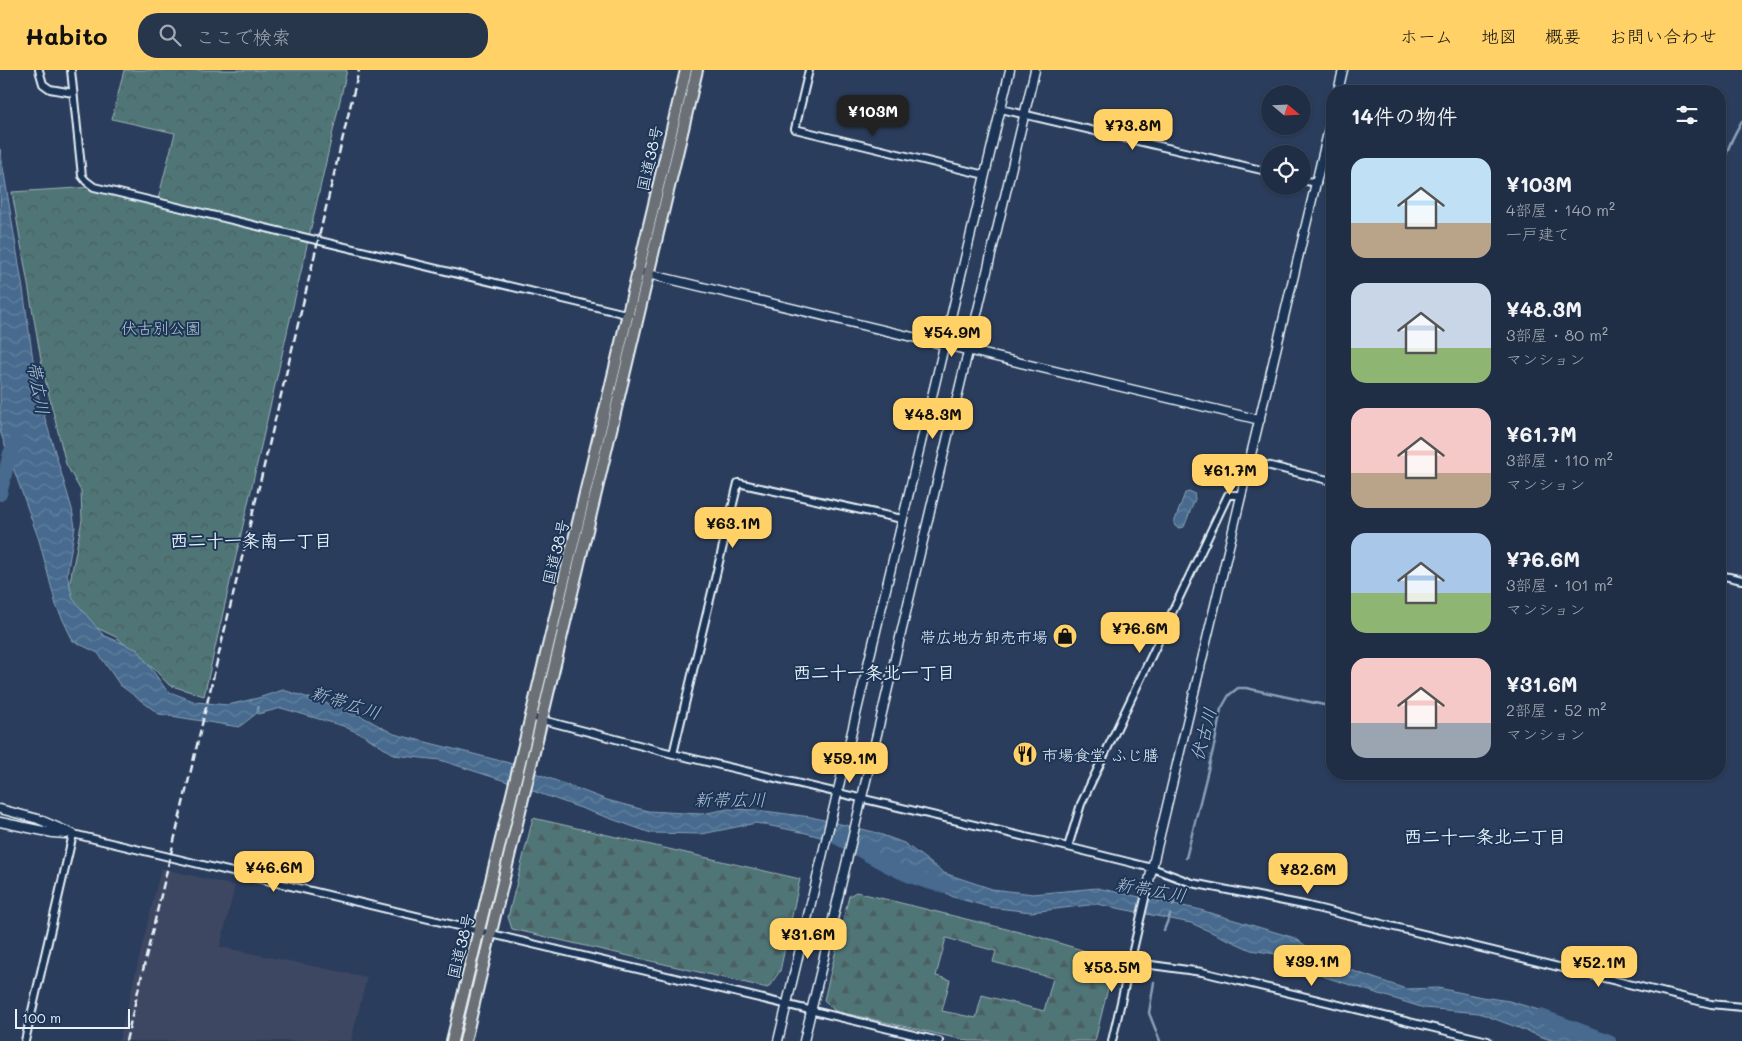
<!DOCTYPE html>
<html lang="ja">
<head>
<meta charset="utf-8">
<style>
	body { margin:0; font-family:Mali,"Klee One",sans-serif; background:#28364c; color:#f1f3f6; height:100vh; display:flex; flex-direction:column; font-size:19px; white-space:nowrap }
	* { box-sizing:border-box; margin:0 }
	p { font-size:16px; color:#a2a8b3 }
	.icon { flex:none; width:28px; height:28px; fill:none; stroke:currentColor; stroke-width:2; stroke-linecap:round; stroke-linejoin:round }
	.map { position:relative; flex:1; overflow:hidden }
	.sheet { position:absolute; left:1326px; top:15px; width:400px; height:695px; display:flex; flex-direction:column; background:#202e45; border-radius:20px; box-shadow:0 1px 4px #0004,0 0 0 1px #3d4a5e }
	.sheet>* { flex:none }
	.needle { width:32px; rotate:109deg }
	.tools { position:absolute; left:1261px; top:15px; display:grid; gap:10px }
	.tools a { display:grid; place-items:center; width:50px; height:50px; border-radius:50%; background:#202e45; box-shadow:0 1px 4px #0004,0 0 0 1px #3d4a5e; font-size:25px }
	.scale { position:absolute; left:15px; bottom:12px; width:115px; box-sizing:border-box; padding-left:5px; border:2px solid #e8f1f8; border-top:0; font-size:14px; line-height:18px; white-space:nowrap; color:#e8f1f8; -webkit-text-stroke:4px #1d3557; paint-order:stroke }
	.price { position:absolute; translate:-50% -42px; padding:0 11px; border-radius:10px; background:#ffd166; color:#111; font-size:16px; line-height:32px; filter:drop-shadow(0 1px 2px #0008) }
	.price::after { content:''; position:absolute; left:50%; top:30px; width:15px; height:11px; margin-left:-8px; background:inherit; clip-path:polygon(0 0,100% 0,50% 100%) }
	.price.current { background:#222; color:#fff }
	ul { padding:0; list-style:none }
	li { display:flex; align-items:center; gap:15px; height:125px; padding:0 25px }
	li span { display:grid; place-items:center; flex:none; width:140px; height:100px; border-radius:15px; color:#555 }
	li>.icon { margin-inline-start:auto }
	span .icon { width:60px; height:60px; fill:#fffc; stroke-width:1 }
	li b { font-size:21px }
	h2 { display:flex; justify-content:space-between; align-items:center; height:60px; padding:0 25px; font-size:21px }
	header { display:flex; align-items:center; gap:30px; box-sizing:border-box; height:70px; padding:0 25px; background:#ffd166; color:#111 }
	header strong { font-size:24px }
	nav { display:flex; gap:28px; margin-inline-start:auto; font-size:18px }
	.search { width:350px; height:45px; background:#28364c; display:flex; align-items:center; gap:12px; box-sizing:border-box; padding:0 18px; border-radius:20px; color:#a2a8b3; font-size:19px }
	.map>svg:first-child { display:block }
	.built { fill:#3c4762 }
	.forest { fill:url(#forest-firs); stroke:#9cb3b7; fill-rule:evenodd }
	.park { fill:url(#park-crowns); stroke:#9cb3b7 }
	.water { fill:url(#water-waves); stroke:#87a1b8 }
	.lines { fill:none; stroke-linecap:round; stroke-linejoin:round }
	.stream { stroke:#87a1b8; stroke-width:2.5 }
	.river { stroke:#466b8e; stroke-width:14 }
	.minor-casing { stroke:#e8f1f8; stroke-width:10 }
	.tertiary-casing { stroke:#e8f1f8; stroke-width:11 }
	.trunk-casing { stroke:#e8f1f8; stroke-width:14 }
	.minor { stroke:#1d3557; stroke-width:6 }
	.tertiary { stroke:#1d3557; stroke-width:8 }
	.trunk { stroke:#6a7074; stroke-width:10 }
	.rail { stroke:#e8f1f8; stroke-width:2.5; stroke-dasharray:8 4; stroke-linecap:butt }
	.labels { text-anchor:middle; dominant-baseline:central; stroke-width:4; stroke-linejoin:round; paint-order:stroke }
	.street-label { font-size:16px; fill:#e8f1f8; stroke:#1d3557 }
	.park-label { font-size:16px; fill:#b3c6ca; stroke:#1d3557 }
	.poi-label { font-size:16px; fill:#e8f1f8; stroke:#1d3557; text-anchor:end }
	.water-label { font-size:18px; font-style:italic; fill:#afc2d3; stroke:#1d3557 }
	.neighbourhood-label { font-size:18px; font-weight:bold; fill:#e8f1f8; stroke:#1d3557 }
</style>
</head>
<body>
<header>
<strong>Habito</strong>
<div class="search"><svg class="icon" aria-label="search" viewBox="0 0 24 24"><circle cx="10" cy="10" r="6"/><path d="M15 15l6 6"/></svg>ここで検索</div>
<nav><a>ホーム</a><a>地図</a><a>概要</a><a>お問い合わせ</a></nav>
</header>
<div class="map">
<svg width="1742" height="971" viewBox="0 0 1742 971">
	<defs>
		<pattern id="forest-firs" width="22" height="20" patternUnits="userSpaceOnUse" patternTransform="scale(1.25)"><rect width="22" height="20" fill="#507576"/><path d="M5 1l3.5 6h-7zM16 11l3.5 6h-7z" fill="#4b5e60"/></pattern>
		<pattern id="park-crowns" width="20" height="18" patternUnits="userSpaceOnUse" patternTransform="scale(1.25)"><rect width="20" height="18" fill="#507576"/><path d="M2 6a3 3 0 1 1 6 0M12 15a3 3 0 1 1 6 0" fill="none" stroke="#4b5e60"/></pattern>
		<pattern id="water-waves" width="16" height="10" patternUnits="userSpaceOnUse" patternTransform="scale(1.25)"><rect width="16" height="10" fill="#466b8e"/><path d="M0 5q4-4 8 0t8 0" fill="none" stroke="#61819f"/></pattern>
	</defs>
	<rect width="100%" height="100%" fill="#2b3d5c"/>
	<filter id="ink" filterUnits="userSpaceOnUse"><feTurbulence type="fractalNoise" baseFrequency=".02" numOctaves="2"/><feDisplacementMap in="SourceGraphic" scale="10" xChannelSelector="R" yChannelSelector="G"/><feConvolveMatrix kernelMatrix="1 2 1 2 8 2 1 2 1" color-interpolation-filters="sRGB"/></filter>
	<g filter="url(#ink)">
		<!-- built -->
		<path class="built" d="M161,798L235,816L220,877L367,907L351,971H119Z"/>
		<!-- forest -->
		<path class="forest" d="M533,748L800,809L780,901L768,918L512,859L508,847Z
			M856,822L1039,867L1115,890L1095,971H969L835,941L824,930L849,826ZM946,868L996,881L993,892L1053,908L1044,941L982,925L976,948L942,941L950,910L936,906Z"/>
		<!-- park -->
		<path class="park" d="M124,0H347L204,626L169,615L156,601L116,567L97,558L75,542L69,517L82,450L81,421L66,394L43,301L12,122L94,117L157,133L175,63L112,49Z"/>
		<!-- water -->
		<path class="water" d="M0,79L23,219L38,325L72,439L75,457L67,504L73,529L103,565L138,580L167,621L196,632L228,635L258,628L283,620L352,641L394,664L509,693L607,730L648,741L702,744L728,739L756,740L811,747L874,762L904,773L944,803L992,819L1033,824L1097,818L1197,839L1295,868L1330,893L1406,919L1438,918L1482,927L1509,931L1542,941L1578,964L1610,971H1553L1479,943L1424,938L1325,907L1288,886L1251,880L1191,853L1097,834L1031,842L989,837L953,827L899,795L874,782L806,763L756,753L702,764L651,763L502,710L440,690L394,685L365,666L343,656L281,638L258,644V636L257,643L239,657L159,644L120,615L98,583L73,571L56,535L39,470L0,361Z
			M1190,422L1194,423L1195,429L1184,457L1179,458L1175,456L1174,453L1185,423Z"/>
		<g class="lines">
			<!-- stream -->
			<path class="stream" d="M1720,193C1734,162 1722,147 1721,117C1720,93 1730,71 1742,51
				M1186,788L1215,672L1221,639L1229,625L1238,618H1246L1324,635L1332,630
				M1173,835L1178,824
				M1164,860L1170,845
				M1154,912L1149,943L1160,971"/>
			<!-- river -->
			<path class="river" d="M0,424L10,383L17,371
				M838,768C873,787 906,810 946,816
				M1541,946L1609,971"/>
			<defs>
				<path id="minor" d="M39,0L43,14L50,19L73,23
					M71,0L82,106L86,111L94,117L630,245
					M809,0L795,59L985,105
					M1001,39L1270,102
					M1302,110L1317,113
					M1250,391L1332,411
					M1720,505L1742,510
					M531,647L673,684L1068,777L1152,798L1192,813L1304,835L1711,934L1742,937
					M673,684L738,413L902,449
					M1068,777L1081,734L1228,425H1241
					M1130,892L1202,902L1488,971
					M25,971L73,764L939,971
					M1112,971L1149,811"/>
				<path id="tertiary" d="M1338,21L1343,0
					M644,203L1260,350
					M0,739L38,749L73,764
					M0,752L53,763L66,764
					M1149,811L1332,46
					M778,971L1010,0
					M804,971L1035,0"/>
				<path id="trunk" d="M452,971L576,461L686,0
					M465,971L697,0"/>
			</defs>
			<!-- minor casing -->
			<use href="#minor" class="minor-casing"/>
			<!-- tertiary casing -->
			<use href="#tertiary" class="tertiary-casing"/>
			<!-- trunk casing -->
			<use href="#trunk" class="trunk-casing"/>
			<!-- minor -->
			<use href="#minor" class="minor"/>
			<!-- tertiary -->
			<use href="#tertiary" class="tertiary"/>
			<!-- trunk -->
			<use href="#trunk" class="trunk"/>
			<!-- rail -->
			<path class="rail" d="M126,971L359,0"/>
		</g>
	</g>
	<!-- icons -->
	<defs>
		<symbol id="shop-disc" viewBox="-11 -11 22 22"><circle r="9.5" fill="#ffd166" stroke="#1d3557"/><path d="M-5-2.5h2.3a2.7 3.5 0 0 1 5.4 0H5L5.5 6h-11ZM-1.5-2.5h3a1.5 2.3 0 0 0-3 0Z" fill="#111"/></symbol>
		<symbol id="restaurant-disc" viewBox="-11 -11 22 22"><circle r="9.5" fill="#ffd166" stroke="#1d3557"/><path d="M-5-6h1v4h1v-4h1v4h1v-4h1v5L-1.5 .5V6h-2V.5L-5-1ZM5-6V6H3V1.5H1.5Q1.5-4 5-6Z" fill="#111"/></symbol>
	</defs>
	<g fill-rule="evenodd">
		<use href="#shop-disc" x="1051" y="552" width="28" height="28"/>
		<use href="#restaurant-disc" x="1011" y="670" width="28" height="28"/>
	</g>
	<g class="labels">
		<!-- street labels -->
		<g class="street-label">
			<text transform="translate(649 88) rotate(-77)">国道38号</text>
			<text transform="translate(555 482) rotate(-76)">国道38号</text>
			<text transform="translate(460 876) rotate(-76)">国道38号</text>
		</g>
		<!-- park labels -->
		<g class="park-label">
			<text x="161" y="257">伏古別公園</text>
		</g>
		<!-- poi labels -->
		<g class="poi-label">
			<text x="1048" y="566">帯広地方卸売市場</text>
			<text x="1042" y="684" text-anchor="start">市場食堂 ふじ膳</text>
		</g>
		<!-- water labels -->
		<g class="water-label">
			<text transform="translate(39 318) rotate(80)">帯広川</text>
			<text transform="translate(346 632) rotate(18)">新帯広川</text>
			<text transform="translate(1203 664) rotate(-75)">伏古川</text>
			<text x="730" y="729">新帯広川</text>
			<text transform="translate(1151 819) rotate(10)">新帯広川</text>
		</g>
		<!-- neighbourhood labels -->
		<g class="neighbourhood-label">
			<text x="251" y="470">西二十一条南一丁目</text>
			<text x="874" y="602">西二十一条北一丁目</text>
			<text x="1485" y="766">西二十一条北二丁目</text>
		</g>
	</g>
</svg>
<div class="tools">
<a><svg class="needle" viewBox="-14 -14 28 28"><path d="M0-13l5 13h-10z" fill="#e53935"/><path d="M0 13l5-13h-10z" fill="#a2a8b3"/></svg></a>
<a><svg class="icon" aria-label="locate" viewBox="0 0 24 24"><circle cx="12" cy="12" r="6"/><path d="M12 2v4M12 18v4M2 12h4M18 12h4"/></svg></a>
</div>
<div class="scale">100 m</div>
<b class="price current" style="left:873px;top:67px">¥103M</b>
<b class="price" style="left:1133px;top:81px">¥73.8M</b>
<b class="price" style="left:952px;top:288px">¥54.9M</b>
<b class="price" style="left:933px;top:370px">¥48.3M</b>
<b class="price" style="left:1230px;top:426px">¥61.7M</b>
<b class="price" style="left:733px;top:479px">¥63.1M</b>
<b class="price" style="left:1140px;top:584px">¥76.6M</b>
<b class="price" style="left:850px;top:714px">¥59.1M</b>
<b class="price" style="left:274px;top:823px">¥46.6M</b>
<b class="price" style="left:1308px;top:825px">¥82.6M</b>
<b class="price" style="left:808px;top:890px">¥31.6M</b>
<b class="price" style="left:1312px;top:917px">¥39.1M</b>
<b class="price" style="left:1599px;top:918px">¥52.1M</b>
<b class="price" style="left:1112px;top:923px">¥58.5M</b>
<section class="sheet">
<h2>14件の物件<svg class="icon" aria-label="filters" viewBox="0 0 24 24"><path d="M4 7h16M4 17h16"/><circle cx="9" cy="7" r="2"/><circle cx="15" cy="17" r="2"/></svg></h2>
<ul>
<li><span style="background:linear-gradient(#bfe0f5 65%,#b9a48a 0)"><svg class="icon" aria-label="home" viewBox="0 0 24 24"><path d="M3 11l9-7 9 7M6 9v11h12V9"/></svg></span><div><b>¥103M</b><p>4部屋 · 140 m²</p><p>一戸建て</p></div></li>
<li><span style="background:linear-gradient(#c9d6e8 65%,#8fb573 0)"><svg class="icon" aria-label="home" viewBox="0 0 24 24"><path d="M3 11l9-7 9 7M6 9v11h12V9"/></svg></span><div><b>¥48.3M</b><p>3部屋 · 80 m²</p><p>マンション</p></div></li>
<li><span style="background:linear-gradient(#f6c9c9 65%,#b9a48a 0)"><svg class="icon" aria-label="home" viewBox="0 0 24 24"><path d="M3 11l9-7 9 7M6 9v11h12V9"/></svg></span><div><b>¥61.7M</b><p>3部屋 · 110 m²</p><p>マンション</p></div></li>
<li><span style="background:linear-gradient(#a9c7e8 60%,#8fb573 0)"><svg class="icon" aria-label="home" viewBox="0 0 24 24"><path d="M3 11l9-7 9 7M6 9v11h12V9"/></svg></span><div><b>¥76.6M</b><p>3部屋 · 101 m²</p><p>マンション</p></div></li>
<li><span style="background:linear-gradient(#f6c9c9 65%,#9aa5b1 0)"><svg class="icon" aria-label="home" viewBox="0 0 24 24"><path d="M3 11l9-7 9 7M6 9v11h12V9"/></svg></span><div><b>¥31.6M</b><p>2部屋 · 52 m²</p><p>マンション</p></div></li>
</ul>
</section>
</div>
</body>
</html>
